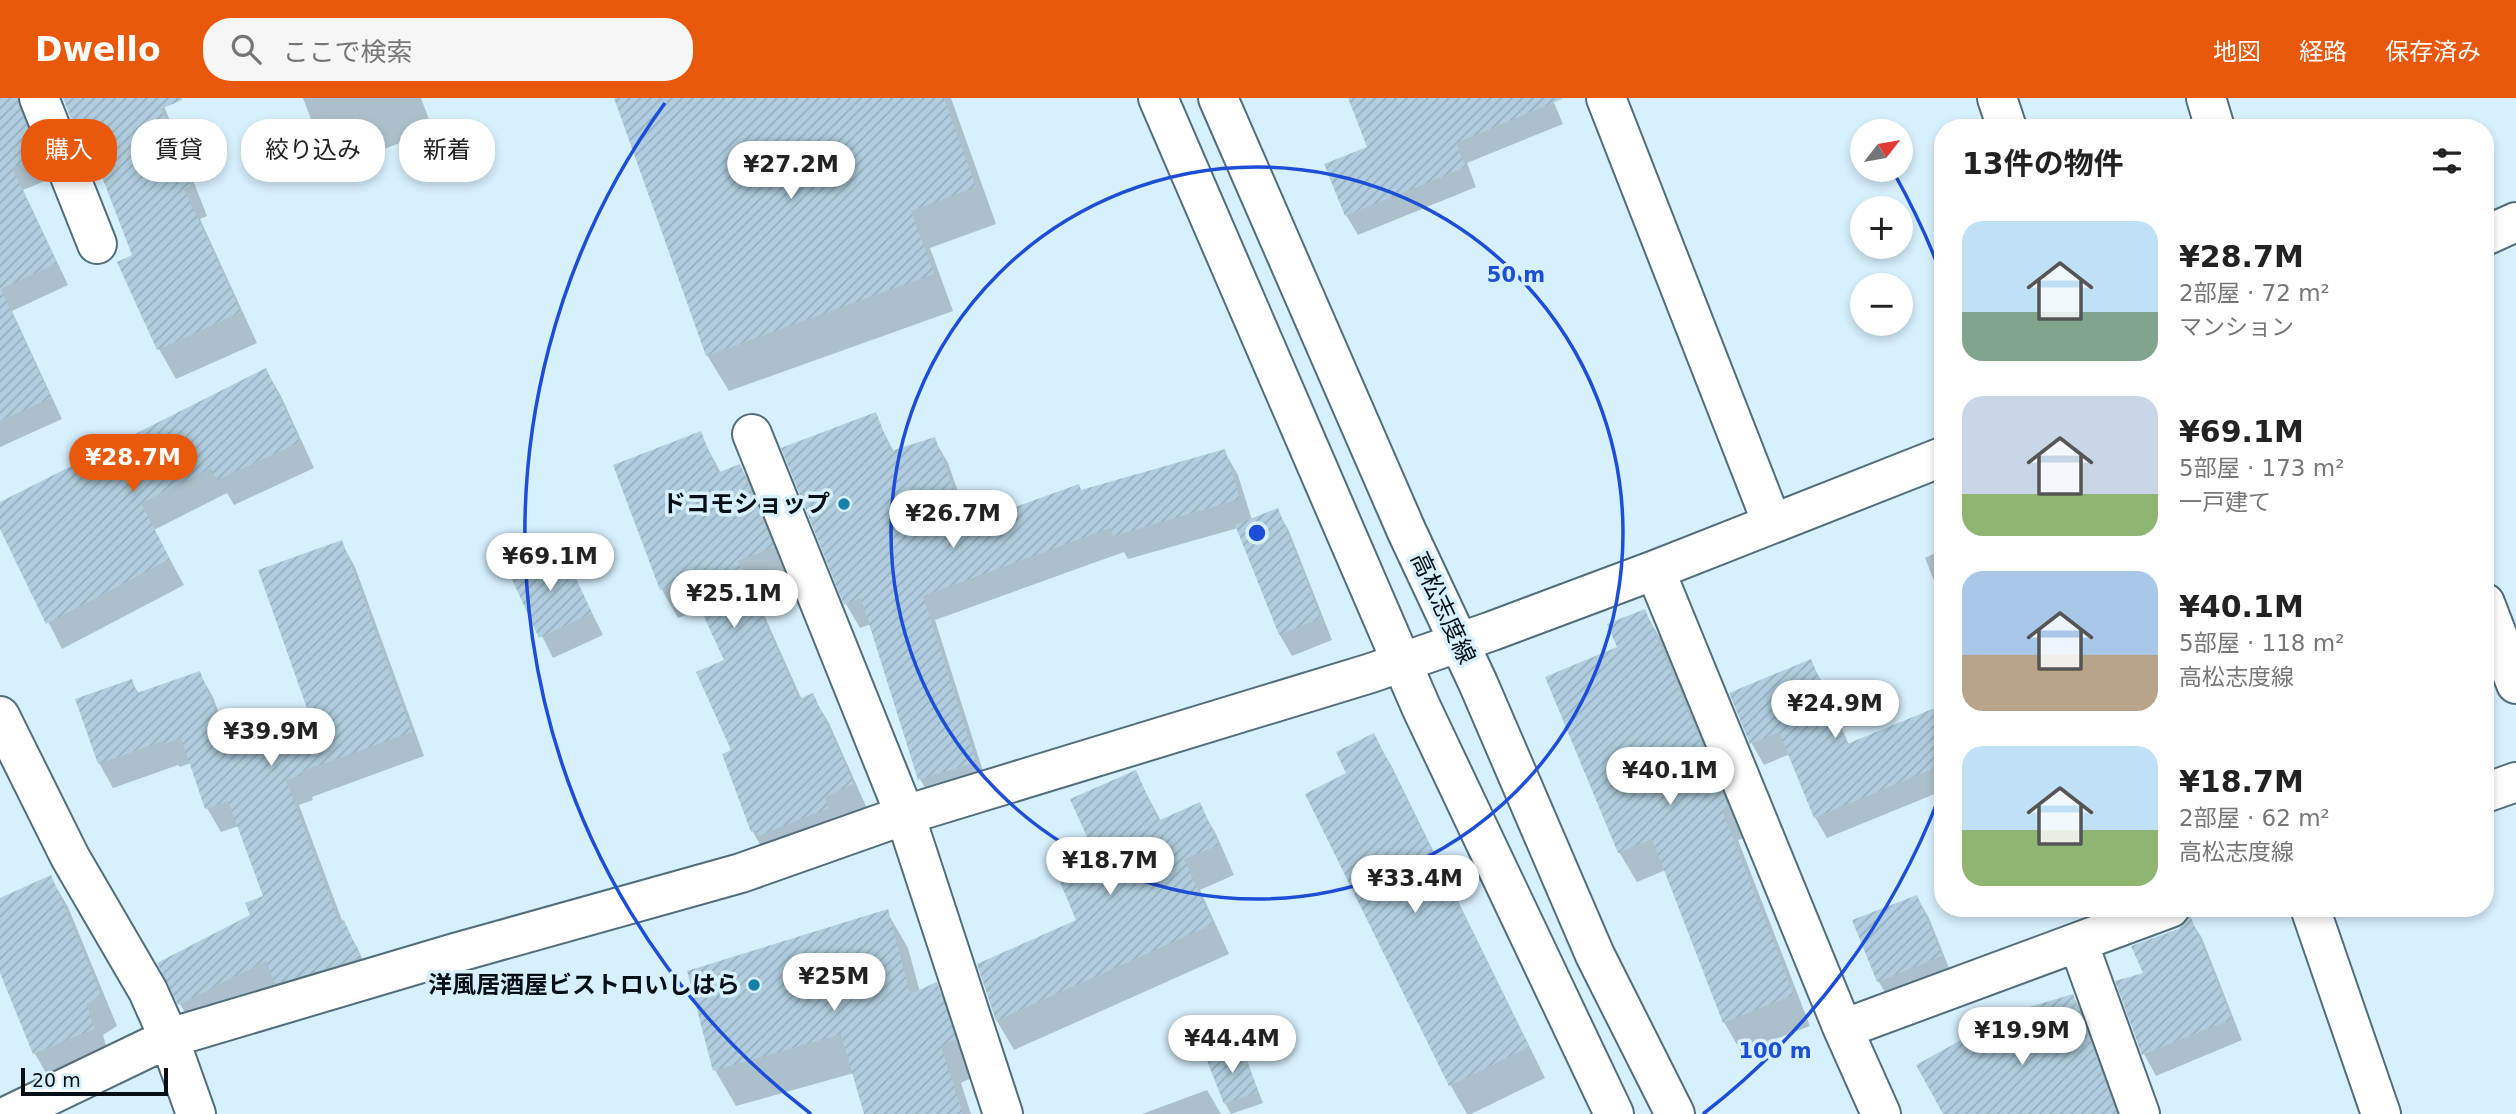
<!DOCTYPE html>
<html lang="ja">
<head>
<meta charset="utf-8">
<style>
	body { margin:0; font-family:"DejaVu Sans","Noto Sans JP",sans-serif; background:#f6f6f6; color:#222; height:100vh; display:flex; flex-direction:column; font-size:26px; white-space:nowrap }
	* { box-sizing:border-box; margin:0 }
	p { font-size:23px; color:#767676 }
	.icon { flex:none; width:38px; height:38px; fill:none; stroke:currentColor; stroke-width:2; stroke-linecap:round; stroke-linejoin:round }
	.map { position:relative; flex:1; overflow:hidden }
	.panel { position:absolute; left:1934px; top:21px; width:560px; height:798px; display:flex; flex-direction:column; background:#fff; border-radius:28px; box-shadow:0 4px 10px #0003 }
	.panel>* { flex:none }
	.banner { position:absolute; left:21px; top:21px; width:665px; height:63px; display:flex; gap:14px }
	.needle { width:46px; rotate:59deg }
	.buttons { position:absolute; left:1850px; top:21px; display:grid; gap:14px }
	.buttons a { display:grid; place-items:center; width:63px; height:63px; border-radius:50%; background:#fff; box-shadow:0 4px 10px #0003; font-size:35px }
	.scale { position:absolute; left:21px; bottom:18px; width:147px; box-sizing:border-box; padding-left:7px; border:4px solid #061016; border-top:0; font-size:19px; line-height:24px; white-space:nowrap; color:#061016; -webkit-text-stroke:5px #d7f0fe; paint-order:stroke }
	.price { position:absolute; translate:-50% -60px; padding:0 16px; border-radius:24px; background:#fff; color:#222; font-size:23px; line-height:46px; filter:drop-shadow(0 2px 4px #0008) }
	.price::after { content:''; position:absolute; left:50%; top:42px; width:21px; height:16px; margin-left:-10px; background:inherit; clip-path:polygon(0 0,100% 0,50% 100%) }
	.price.on { background:#ea580c; color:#fff }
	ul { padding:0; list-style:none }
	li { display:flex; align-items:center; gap:21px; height:175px; padding:0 28px }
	li span { display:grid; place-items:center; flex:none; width:196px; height:140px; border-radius:21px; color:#555 }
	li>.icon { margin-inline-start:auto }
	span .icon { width:84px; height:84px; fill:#fffc; stroke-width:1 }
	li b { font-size:30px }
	h2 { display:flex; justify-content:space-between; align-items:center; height:84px; padding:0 28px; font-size:30px }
	.chip { padding:0 24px; border-radius:28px; background:#fff; box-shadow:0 4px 10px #0003; font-size:24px; line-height:63px }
	.chip.on { background:#ea580c; color:#fff }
	header { display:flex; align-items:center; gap:42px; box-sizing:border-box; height:98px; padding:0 35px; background:#ea580c; color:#fff }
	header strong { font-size:33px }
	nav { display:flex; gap:38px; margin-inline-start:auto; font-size:24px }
	.search { width:490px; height:63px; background:#f6f6f6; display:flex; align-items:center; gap:18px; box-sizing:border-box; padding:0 24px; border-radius:28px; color:#767676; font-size:26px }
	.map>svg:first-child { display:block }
	.shadow { fill:#0003 }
	.building { fill:url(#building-hatch) }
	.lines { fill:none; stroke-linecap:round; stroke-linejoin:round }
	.street-casing { stroke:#516e7c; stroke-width:42 }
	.secondary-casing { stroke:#516e7c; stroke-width:42 }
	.street { stroke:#fff; stroke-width:38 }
	.secondary { stroke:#fff; stroke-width:38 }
	.ring { fill:none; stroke:#1d4ed8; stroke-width:3.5 }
	.poi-dot { fill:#1780a9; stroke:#d7f0fe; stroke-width:2.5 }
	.labels { text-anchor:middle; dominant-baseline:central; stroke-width:7; stroke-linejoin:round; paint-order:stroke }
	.poi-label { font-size:24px; font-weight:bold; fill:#061016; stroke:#d7f0fe; text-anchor:end }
	.street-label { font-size:24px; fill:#061016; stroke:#d7f0fe }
	.centre { fill:#1d4ed8; stroke:#d7f0fe; stroke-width:3.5 }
	.ring-label { font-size:21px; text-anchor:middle; font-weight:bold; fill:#1d4ed8; stroke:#d7f0fe; stroke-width:7; stroke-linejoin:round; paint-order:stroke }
</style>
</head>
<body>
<header>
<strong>Dwello</strong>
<div class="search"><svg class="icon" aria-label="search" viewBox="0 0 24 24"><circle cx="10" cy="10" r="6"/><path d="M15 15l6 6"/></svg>ここで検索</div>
<nav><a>地図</a><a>経路</a><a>保存済み</a></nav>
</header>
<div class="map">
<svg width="2516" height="1016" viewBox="0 0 2516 1016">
	<defs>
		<pattern id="building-hatch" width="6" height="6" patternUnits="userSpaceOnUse" patternTransform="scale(1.75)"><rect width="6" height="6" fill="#b0cedf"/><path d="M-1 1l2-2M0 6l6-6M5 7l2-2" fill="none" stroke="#96b0bf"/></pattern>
	</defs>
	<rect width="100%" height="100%" fill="#d7f0fe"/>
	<!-- shadow -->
	<path class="shadow" d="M0,0H19L29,18L30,31L50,81L23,92L68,187L12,213L62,321L0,349Z
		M64,0H161L207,118L200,121L257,245L176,281L159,251L134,158L101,71L99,72L81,42Z
		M303,0H421L433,32L338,69L312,24Z
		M616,0H951L996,126L930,150L953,213L729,293L707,257Z
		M1350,0H1552L1563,26L1467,65L1476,89L1358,137L1346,117L1369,50Z
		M266,272L281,298L314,370L234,407L227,395L154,432L184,487L62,551L0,428V406Z
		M875,317L894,354L934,341L948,365L970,428L1224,353L1238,377L1252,422L1277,412L1289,433L1332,542L1292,558L1280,537L1238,430L1128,461L1124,454L935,522L988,689L934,705L920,681L871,526L860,530L846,506Z
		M700,336L721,375L740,368L756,396L789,478L753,492L802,602L812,597L829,625L869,715L769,762L753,734L724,657L734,653L726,563L702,511L678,520L662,492L615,368Z
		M341,444L355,469L424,658L312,699L313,702L299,707L343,825L357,849L373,885L194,930L180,906L252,818L265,799L239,728L221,734L207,710L191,665L180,669L178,667L113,690L99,665L131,583L139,596L199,575L213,599L234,656L316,628Z
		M561,452L603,537L553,560L511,476Z
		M1942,452V503L1925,460Z
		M1644,513L1662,543L1744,740L1738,742L1810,928L1741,954L1724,924L1666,772L1637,784L1619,754L1620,550Z
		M1810,563L1822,584L1849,647L1931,640L1942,670V693L1827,740L1815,719L1790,656L1764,667L1752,646L1731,596Z
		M1373,637L1391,667L1545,980L1471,1016H1467L1451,988L1307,696L1348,676Z
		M1135,674L1161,723L1199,707L1216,736L1234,777L1200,792L1229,856L1014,952L997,923L979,867L1078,822L1093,749Z
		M51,780L68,809L117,928L103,937L110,961L52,985L35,956L0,871V802Z
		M1917,799L1929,820L1953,880L1891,905L1879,884L1855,823Z
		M887,814L908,850L920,894L936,887L957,923L975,978L961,985L971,1016H866L854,975L736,1008L715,972Z
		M2190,821L2202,840L2242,942L2156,978L2144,956L2118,884L2145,876L2178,832Z
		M2073,898L2085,919L2120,1016H1945Z
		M1241,949L1263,1005L1231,1016L1225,1005Z
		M1207,992L1221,1016H1142Z"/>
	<!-- building -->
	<path class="building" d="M0,0H18L19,8L39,59L12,70L57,165L1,191L51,300L0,323Z
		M63,0H182V2L161,11L191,88L184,91L241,214L157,252L117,164L132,157L87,40L80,43Z
		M614,0H944L976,89L911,113L934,176L706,258Z
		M1348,0H1562V1L1456,45L1466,69L1345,118L1324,66L1367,49Z
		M266,270L300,344L217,382L211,370L141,405L170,461L46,526L0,431V404Z
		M876,314L891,353L935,339L966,427L1079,386L1081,392L1225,351L1240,401L1113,438L1110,430L923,498L976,664L918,682L861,500L844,507L781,350Z
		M701,333L717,375L740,366L774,449L738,463L799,601L813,595L854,686L824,699L829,710L758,738L756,732L751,734L722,656L731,652L696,574L724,562L687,482L660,492L613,367Z
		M1278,410L1321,520L1279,537L1235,427Z
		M342,442L412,634L300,674L301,677L286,682L339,825L344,822L361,860L275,886L266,863L178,907L157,865L250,817L245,805L263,798L228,703L205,711L181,640L164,646L163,643L98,666L75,601L132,581L137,595L200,573L231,656L313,627L258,472Z
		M562,450L592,515L539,540L509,475Z
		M1645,511L1728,709L1722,712L1794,897L1723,925L1652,741L1618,755L1545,579L1617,549L1607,526Z
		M1811,561L1847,646L1942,607V667L1814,720L1779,634L1750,646L1729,595Z
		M1374,635L1529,949L1449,988L1305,696L1346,675L1336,654Z
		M1136,672L1158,723L1200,704L1219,747L1184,761L1213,826L996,923L977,866L1076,822L1052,765L1091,748L1070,701Z
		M51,777L101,897L87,906L94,931L33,956L0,875V800Z
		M1917,797L1942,858L1877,884L1852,822Z
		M888,811L910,896L937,884L956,941L941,948L963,1016H864L841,936L713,973L687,873Z
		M2190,817L2232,921L2142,957L2115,883L2143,875L2131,848L2178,831L2186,824Z
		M2073,896L2117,1016H1943L1916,967L2010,915Z
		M1242,947L1258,994L1224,1006L1206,960Z"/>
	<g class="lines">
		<defs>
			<path id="street" d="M39,0L97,146
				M1606,0L1772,425
				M1997,0L2007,30
				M2206,0L2215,30
				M2485,138L2516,124
				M752,336L905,717L1003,1016
				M1655,472L1843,931L1881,1016
				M2485,505L2516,586
				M0,618L70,759L148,893L169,940L196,1016
				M2485,695L2516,684
				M2310,810L2381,1016
				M2078,844L2140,1016
				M1843,931L2170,810
				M11,1016L169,940L455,855L741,775L905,717L1371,575L1492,533L1655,472L1942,359"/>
			<path id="secondary" d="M1158,0L1421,609L1614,1016
				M1218,0L1407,434L1478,585L1595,857L1675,1016"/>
		</defs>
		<!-- street casing -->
		<use href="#street" class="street-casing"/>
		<!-- secondary casing -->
		<use href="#secondary" class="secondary-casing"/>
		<!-- street -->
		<use href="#street" class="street"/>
		<!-- secondary -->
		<use href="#secondary" class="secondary"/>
	</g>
	<!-- distance rings -->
	<g class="ring">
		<circle cx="1257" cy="435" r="366"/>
		<path d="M1940 697A732 732 0 0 1 1703 1016M811 1016A732 732 0 0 1 665 5M1894 75A732 732 0 0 1 1940 173"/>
	</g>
	<!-- markers -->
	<g class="poi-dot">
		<circle cx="844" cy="406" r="7"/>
		<circle cx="754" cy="887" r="7"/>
	</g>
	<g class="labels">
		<!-- poi labels -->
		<g class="poi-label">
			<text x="830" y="406">ドコモショップ</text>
			<text x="740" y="887">洋風居酒屋ビストロいしはら</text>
		</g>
		<!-- street labels -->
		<g class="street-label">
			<text transform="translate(1443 510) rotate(65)">高松志度線</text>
		</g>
	</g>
	<circle cx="1257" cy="435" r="10" class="centre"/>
	<g class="ring-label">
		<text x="1516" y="184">50 m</text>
		<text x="1775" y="960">100 m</text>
	</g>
</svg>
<div class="buttons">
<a><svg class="needle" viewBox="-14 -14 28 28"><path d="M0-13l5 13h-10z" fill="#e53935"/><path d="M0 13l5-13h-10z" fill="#767676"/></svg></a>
<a>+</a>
<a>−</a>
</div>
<div class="scale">20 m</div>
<b class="price" style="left:791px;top:103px">¥27.2M</b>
<b class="price on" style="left:133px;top:396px">¥28.7M</b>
<b class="price" style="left:953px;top:452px">¥26.7M</b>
<b class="price" style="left:550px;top:495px">¥69.1M</b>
<b class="price" style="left:734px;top:532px">¥25.1M</b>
<b class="price" style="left:1835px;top:642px">¥24.9M</b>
<b class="price" style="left:271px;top:670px">¥39.9M</b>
<b class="price" style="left:1670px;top:709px">¥40.1M</b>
<b class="price" style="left:1110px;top:799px">¥18.7M</b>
<b class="price" style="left:1415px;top:817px">¥33.4M</b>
<b class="price" style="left:834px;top:915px">¥25M</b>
<b class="price" style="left:2022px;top:969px">¥19.9M</b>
<b class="price" style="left:1232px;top:977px">¥44.4M</b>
<div class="banner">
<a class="chip on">購入</a>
<a class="chip">賃貸</a>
<a class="chip">絞り込み</a>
<a class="chip">新着</a>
</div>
<section class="panel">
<h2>13件の物件<svg class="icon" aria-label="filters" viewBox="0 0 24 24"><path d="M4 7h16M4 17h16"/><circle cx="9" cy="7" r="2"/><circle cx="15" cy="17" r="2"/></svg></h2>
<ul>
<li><span style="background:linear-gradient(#bfe0f5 65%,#7fa58c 0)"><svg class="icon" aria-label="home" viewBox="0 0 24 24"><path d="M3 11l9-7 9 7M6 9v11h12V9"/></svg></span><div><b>¥28.7M</b><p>2部屋 · 72 m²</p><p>マンション</p></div></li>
<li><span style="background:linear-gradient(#c9d6e8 70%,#8fb573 0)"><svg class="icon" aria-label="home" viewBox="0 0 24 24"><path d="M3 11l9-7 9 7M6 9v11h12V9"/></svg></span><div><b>¥69.1M</b><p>5部屋 · 173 m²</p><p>一戸建て</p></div></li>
<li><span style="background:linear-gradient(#a9c7e8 60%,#b9a48a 0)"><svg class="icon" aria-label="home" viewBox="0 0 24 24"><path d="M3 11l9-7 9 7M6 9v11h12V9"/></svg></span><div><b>¥40.1M</b><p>5部屋 · 118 m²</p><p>高松志度線</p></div></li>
<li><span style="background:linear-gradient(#bfe0f5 60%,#8fb573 0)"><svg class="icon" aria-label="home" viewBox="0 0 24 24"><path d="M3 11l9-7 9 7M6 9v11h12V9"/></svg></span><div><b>¥18.7M</b><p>2部屋 · 62 m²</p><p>高松志度線</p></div></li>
</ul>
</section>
</div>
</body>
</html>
